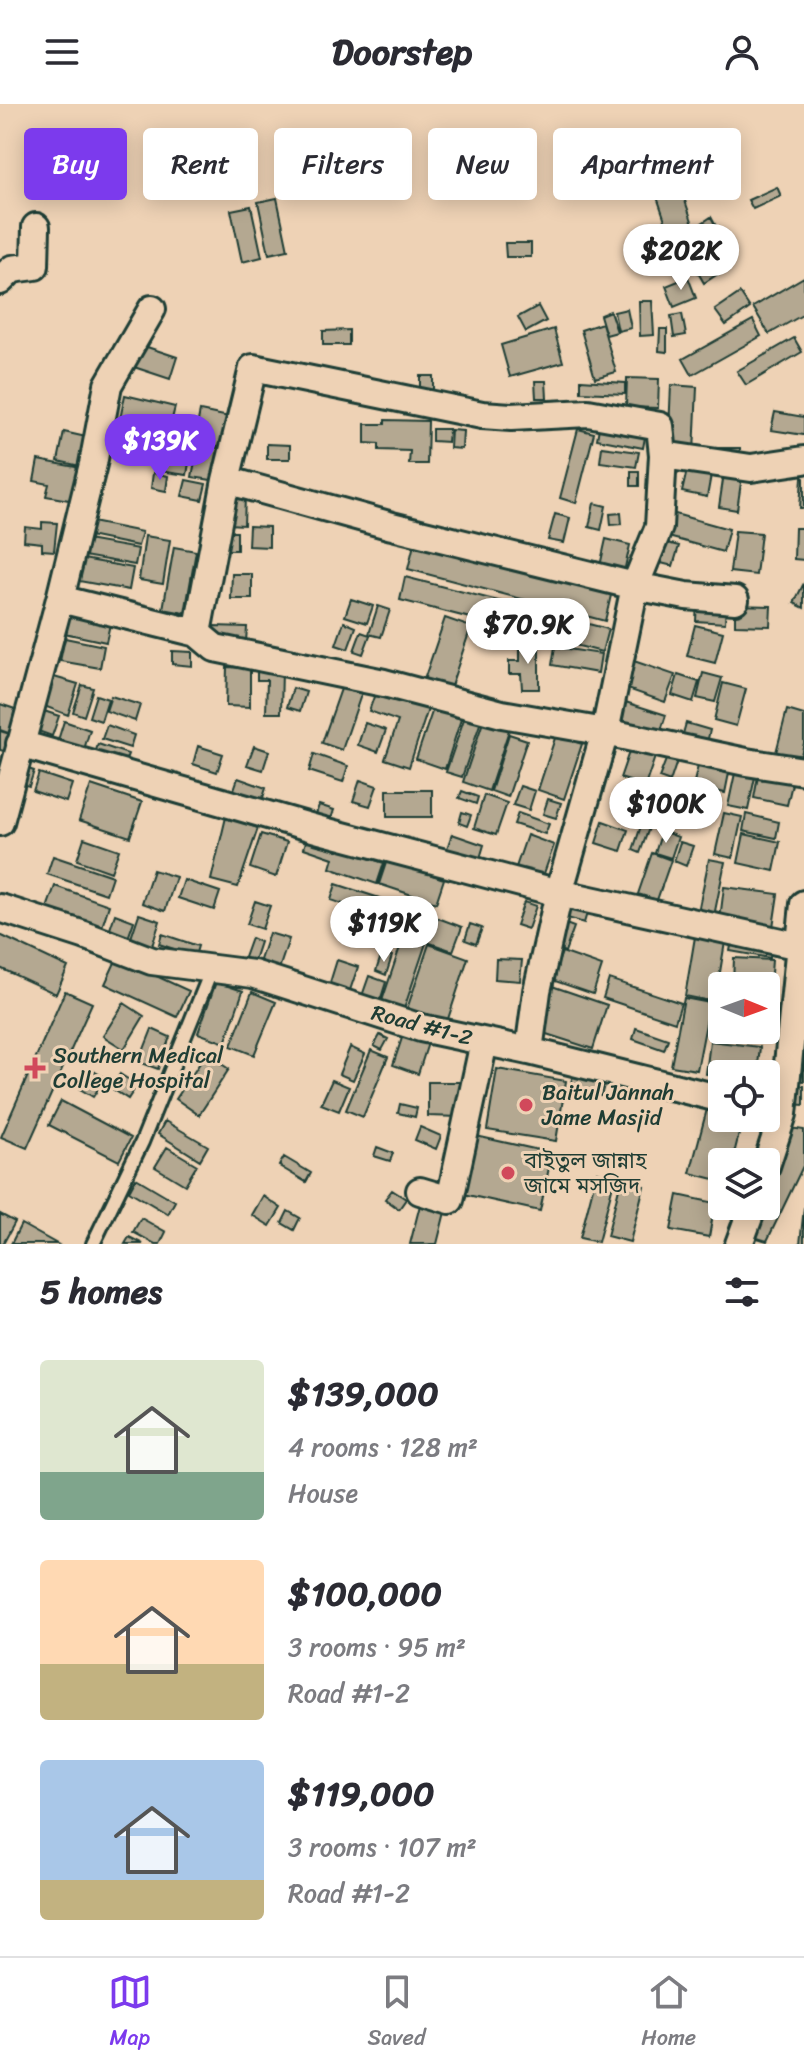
<!DOCTYPE html>
<html lang="en">
<head>
<meta charset="utf-8">
<style>
	body { margin:0; font-family:Sriracha,"Noto Sans Bengali",sans-serif; background:#f2f2f3; color:#2b2b33; height:100vh; display:flex; flex-direction:column; font-size:30px; white-space:nowrap }
	* { box-sizing:border-box; margin:0 }
	p { font-size:26px; color:#7c7c81 }
	.icon { flex:none; width:44px; height:44px; fill:none; stroke:currentColor; stroke-width:2; stroke-linecap:round; stroke-linejoin:round }
	.map { position:relative; height:1140px; overflow:hidden }
	.details { display:flex; flex-direction:column; background:#fff; flex:1 }
	.details>* { flex:none }
	.banner { position:absolute; left:24px; top:24px; width:756px; height:72px; display:flex; gap:16px }
	.needle { width:52px; rotate:91deg }
	.tools { position:absolute; left:708px; top:868px; display:grid; gap:16px }
	.tools a { display:grid; place-items:center; width:72px; height:72px; border-radius:8px; background:#fff; box-shadow:0 4px 20px #0003; font-size:40px }
	.price { position:absolute; translate:-50% -68px; padding:0 18px; border-radius:28px; background:#fff; color:#222; font-size:26px; line-height:52px; filter:drop-shadow(0 2px 4px #0008) }
	.price::after { content:''; position:absolute; left:50%; top:48px; width:24px; height:18px; margin-left:-12px; background:inherit; clip-path:polygon(0 0,100% 0,50% 100%) }
	.price.selected { background:#7c3aed; color:#fff }
	ul { padding:0; list-style:none }
	li { display:flex; align-items:center; gap:24px; height:200px; padding:0 40px }
	li span { display:grid; place-items:center; flex:none; width:224px; height:160px; border-radius:8px; color:#555 }
	li>.icon { margin-inline-start:auto }
	span .icon { width:96px; height:96px; fill:#fffc; stroke-width:1 }
	li b { font-size:34px }
	h2 { display:flex; justify-content:space-between; align-items:center; height:96px; padding:0 40px; font-size:34px }
	.chip { padding:0 28px; border-radius:8px; background:#fff; box-shadow:0 4px 20px #0003; font-size:28px; line-height:72px }
	.chip.selected { background:#7c3aed; color:#fff }
	header { display:flex; justify-content:space-between; align-items:center; height:104px; padding:0 40px; background:#fff; font-size:36px; font-weight:700 }
	.tab-bar { display:flex; justify-content:space-around; align-items:center; height:112px; border-top:2px solid #e1e1e2; background:#fff; font-size:22px; color:#7c7c81 }
	.tab-bar a { display:grid; justify-items:center; gap:4px }
	.tab-bar .selected { color:#7c3aed }
	.map>svg:first-child { display:block }
	.building { fill:#b4a891; stroke:#1f3d34; stroke-width:2 }
	.lines { fill:none; stroke-linecap:round; stroke-linejoin:round }
	.lane-casing { stroke:#1f3d34; stroke-width:18 }
	.street-casing { stroke:#1f3d34; stroke-width:32 }
	.lane { stroke:#eed2b5; stroke-width:12 }
	.street { stroke:#eed2b5; stroke-width:26 }
	.poi-dot { fill:#d1495b; stroke:#eed2b5; stroke-width:3 }
	.labels { text-anchor:middle; dominant-baseline:central; stroke-width:6; stroke-linejoin:round; paint-order:stroke }
	.street-label { font-size:22px; fill:#1f3d34; stroke:#eed2b5 }
	.poi-label { font-size:22px; fill:#1f3d34; stroke:#eed2b5; text-anchor:start }
</style>
</head>
<body>
<header><svg class="icon" aria-label="menu" viewBox="0 0 24 24"><path d="M4 6h16M4 12h16M4 18h16"/></svg>Doorstep<svg class="icon" aria-label="person" viewBox="0 0 24 24"><circle cx="12" cy="8" r="4"/><path d="M4 21q1-7 8-7t8 7"/></svg></header>
<div class="map">
<svg width="804" height="1140" viewBox="0 0 804 1140">
	<rect width="100%" height="100%" fill="#eed2b5"/>
	<filter id="ink" filterUnits="userSpaceOnUse"><feTurbulence type="fractalNoise" baseFrequency=".0125" numOctaves="2"/><feDisplacementMap in="SourceGraphic" scale="16" xChannelSelector="R" yChannelSelector="G"/><feConvolveMatrix kernelMatrix="1 2 1 2 8 2 1 2 1" color-interpolation-filters="sRGB"/></filter>
	<g filter="url(#ink)">
		<!-- building -->
		<path class="building" d="M684,59L710,60L709,81L683,80Z
			M680,82L693,120L669,128L656,90Z
			M777,83L781,92L753,105L748,96Z
			M277,94L288,146L269,150L258,98Z
			M251,102L262,153L242,158L231,106Z
			M711,113L718,126L707,133L699,121Z
			M692,133L698,148L657,165L651,150Z
			M505,139H531V153H506Z
			M721,142L733,160L704,179L693,160Z
			M686,156L692,164L678,173L673,165Z
			M688,173L696,194L674,203L666,182Z
			M804,173V210L769,230L753,203Z
			M740,189L750,204L726,221L715,206Z
			M639,197H652L654,231L640,232Z
			M538,202L546,217L526,228L518,213Z
			M627,205L631,224L618,227L614,208Z
			M610,207L617,228L606,231L600,211Z
			M682,210L686,231L674,233L671,212Z
			M753,216L761,232L692,271L683,255Z
			M602,219L616,268L595,274L581,226Z
			M554,225L563,258L510,273L501,241Z
			M660,225H667V248L659,247Z
			M349,226V241H323V227Z
			M794,234L802,248L746,281L737,267Z
			M138,240L177,253L170,275L131,262Z
			M420,272H433V296H420Z
			M627,274L659,275L658,304L626,303Z
			M581,276L625,279V290L581,288Z
			M535,277H546L547,294H536Z
			M671,281L697,283L694,349H668Z
			M125,291L175,303L168,331L119,320Z
			M200,307L234,314L228,344L194,337Z
			M775,308L804,313V331L771,326Z
			M385,316L428,317L427,360H409L410,347L379,346V340L365,339V320H385Z
			M600,318L646,328L643,344L597,335Z
			M432,325H449L448,338L432,337Z
			M578,325L594,329L576,399L560,394Z
			M451,326L463,327L462,345L450,344Z
			M64,328L86,333L80,362L58,357Z
			M164,336L192,340L187,371L159,367Z
			M267,340L290,341V355H267Z
			M198,341L224,345L218,377L192,373Z
			M602,343L639,348L636,363L600,358Z
			M713,344H740V354H713Z
			M38,356L81,364L75,397L46,392L49,380L34,377Z
			M687,366L711,371L707,393L682,388Z
			M631,367H639V382H631Z
			M153,369L168,372L166,387L151,384Z
			M724,369L742,372L737,406L719,403Z
			M802,373L804,374V404H800Z
			M186,376L206,380L202,396L182,392Z
			M229,392H245L244,421L228,420Z
			M594,399L606,402L601,426L589,423Z
			M668,408L729,425L723,448L661,431Z
			M621,409L622,420L611,421L610,410Z
			M555,410L570,414L564,439L548,436Z
			M42,418L57,419L54,447L42,446V439L24,437L25,423L42,425Z
			M92,418L142,428L138,442L89,432Z
			M249,422L269,423V443L248,442Z
			M795,424H804V456L794,455Z
			M735,427L761,429L756,471L730,468Z
			M225,428H237V446H225Z
			M145,432L170,436L163,480L139,476Z
			M606,435L630,441L624,468L600,462Z
			M87,436L138,445L135,461L84,452Z
			M415,436L612,487L605,517L408,465Z
			M659,437L679,442L673,462L653,457Z
			M174,443L196,447L185,509L163,505Z
			M83,455L133,464L129,486L79,477Z
			M232,470H252V495H231Z
			M405,473L608,525L602,548L400,496Z
			M804,479V504L794,499Z
			M351,495L373,502L367,519L345,512Z
			M697,496L726,498L725,519L696,517Z
			M735,501L771,502L770,522L735,521Z
			M378,502L390,506L381,533L369,530Z
			M68,510L110,520L106,538L64,529Z
			M445,514L471,523L450,585L424,576Z
			M344,518L356,523L348,545L336,541Z
			M695,521L723,528L715,559L687,552Z
			M213,522L247,523L246,538H213Z
			M361,528L370,531L363,550L354,547Z
			M65,534L104,542L100,564L60,557Z
			M520,539H539V585H522L521,570H509V557H520Z
			M555,543L601,550L598,569L552,561Z
			M172,547L192,548V562L172,560Z
			M628,555L675,571L665,598L619,582Z
			M227,563L250,564V603L226,602Z
			M257,564L282,565L281,609H266L267,576H257Z
			M703,569L722,574L715,598L697,594Z
			M678,571L699,578L693,598L672,591Z
			M54,573L78,580L68,611L44,602Z
			M723,579L746,585L736,622L714,616Z
			M82,581L93,584L84,612L73,608Z
			M342,582L362,588L342,646L322,639Z
			M293,584L306,588L300,607L287,603Z
			M376,587L428,605L409,663L385,655L398,617L369,607Z
			M96,591L108,595L101,617L89,613Z
			M111,592L140,601L135,617L106,607Z
			M616,595L666,611L659,633L608,617Z
			M0,600L18,606L11,630L0,626Z
			M433,605L461,615L445,665L416,655Z
			M787,606L804,611V639L798,662L774,656Z
			M44,607L59,612L52,632L38,627Z
			M465,612L481,617L462,673L446,668Z
			M64,617L90,626L81,655L55,646Z
			M483,618L509,626L489,687L463,678Z
			M365,619L386,626L378,648L358,641Z
			M686,619L710,626L706,643L681,637Z
			M107,621L134,631L130,644L102,635Z
			M0,627L13,631L8,648L0,646Z
			M509,630L527,636L508,693L491,687Z
			M556,631L582,640L564,695L538,686Z
			M98,640L128,650L122,666L93,656Z
			M198,642L223,650L217,668L193,660Z
			M254,642L269,647L263,666L247,661Z
			M630,645L655,653L645,682L620,674Z
			M314,650L348,662L343,678L309,667Z
			M667,653L677,657L670,678L659,674Z
			M698,662L729,669L725,689L693,682Z
			M25,664L34,667L29,682L20,679Z
			M39,669L72,680L66,698L33,687Z
			M735,669L755,673L748,706L728,702Z
			M758,672L792,680L787,701L754,694Z
			M238,674L266,684L261,700L232,691Z
			M360,676L377,682L370,702L353,697Z
			M91,681L142,698L130,733L79,716Z
			M520,682L535,687L529,706L513,701Z
			M387,686H432V713H387Z
			M462,687L478,693L476,700L459,694Z
			M484,691L507,699L496,731L474,724Z
			M548,695L561,699L556,714L543,710Z
			M624,700L637,704L634,713L621,709Z
			M319,701L334,706L329,721L314,716Z
			M462,708L471,711L467,722L459,719Z
			M518,709L549,720L545,730L514,720Z
			M724,709L742,713L733,754L715,750Z
			M746,710L779,718L776,734L743,727Z
			M226,713L258,724L238,783L211,776Z
			M603,717L628,726L621,747L596,739Z
			M641,722L649,724L640,749L633,746Z
			M662,727L678,733L671,754L655,749Z
			M261,730L287,738L276,773L250,764Z
			M452,730L484,741L478,761L445,750Z
			M744,730L780,738L774,767L738,759Z
			M527,731L554,741L542,775L515,766Z
			M84,734L119,746L111,768L77,756Z
			M307,734L384,759L377,780L330,764L333,754L304,744Z
			M680,738L693,742L686,762L674,757Z
			M652,749L671,756L657,796L638,790Z
			M53,752L112,772L106,790L47,770Z
			M709,755L725,758L714,812L698,808Z
			M387,756L444,775L436,799L379,780Z
			M153,766L176,773L165,807L142,799Z
			M184,776L220,788L214,806L178,794Z
			M336,780L401,801L396,818L331,796Z
			M55,782L109,801L101,826L46,807Z
			M724,783L778,790L773,823L720,815Z
			M571,793L590,799L584,819L564,813Z
			M255,797L270,802L262,825L247,820Z
			M524,798L536,802L528,825L516,821Z
			M115,810L134,817L128,834L109,828Z
			M139,810L160,817L152,842L131,834Z
			M438,814L462,823L453,847L410,832L415,817L434,823Z
			M563,819L574,823L565,848L555,844Z
			M470,820L482,824L476,840L465,836Z
			M697,821L727,826L715,898L685,892Z
			M269,829L289,835L279,865L259,859Z
			M162,830L198,842L195,852L159,840Z
			M0,831L68,863L56,890L0,864Z
			M404,831L426,839L402,911L380,903Z
			M733,831L773,838L770,854L730,847Z
			M251,834L260,838L252,862L242,859Z
			M429,840L468,854L446,921L406,908Z
			M562,848L602,862L593,890L552,876Z
			M382,849L392,852L386,871L376,867Z
			M117,854L189,887L177,913L105,880Z
			M734,854L772,856L770,882L733,880Z
			M496,855L522,856L520,877L495,875Z
			M337,856L358,863L348,892L328,885Z
			M369,872L386,878L380,897L362,892Z
			M609,875L681,899L675,918L603,894Z
			M216,878L243,887L225,939L198,929Z
			M549,881L607,901L593,945L534,926Z
			M65,887L92,899L27,1044L1,1033Z
			M252,888L276,898L254,951L231,942Z
			M684,894L710,899L697,966L671,962Z
			M124,899L144,912L124,945L103,932Z
			M636,924L668,935L664,946L633,935Z
			M152,925L170,933L158,965L139,958Z
			M380,931L388,935L382,946L374,942Z
			M403,931L428,939L418,970L393,961Z
			M793,931H804V977L790,976Z
			M710,937L760,943L757,970H722V972L706,970Z
			M350,943L365,950L353,976L339,970Z
			M371,946L388,953L363,1013L346,1006Z
			M206,950L229,965L199,1011L176,995Z
			M497,965L566,977L556,1037L487,1026Z
			M92,966L105,974L93,993L80,985Z
			M120,970L137,981L128,995L111,984Z
			M573,970L605,978L601,992L570,984Z
			M332,976L349,983L339,1007L321,1000Z
			M428,978H461L460,1013L428,1012Z
			M792,981L804,982V1001L791,1000Z
			M61,997L131,1034L119,1057L49,1021Z
			M400,1000L417,1004L415,1013L398,1009Z
			M707,1005L722,1009V1014H743L732,1058H722V1077L690,1069Z
			M165,1017L208,1042L200,1056L158,1030Z
			M420,1023L441,1032L436,1045L415,1036Z
			M790,1024L804,1026V1060L767,1137L754,1133L764,1102H766V1097Z
			M476,1032L552,1049L540,1107L463,1090Z
			M167,1043L197,1061L185,1081L155,1063Z
			M377,1043L393,1049L390,1057L374,1052Z
			M284,1053L311,1069L306,1078L279,1062Z
			M597,1068L615,1073L598,1138L580,1134Z
			M136,1074L175,1097L168,1110L129,1087Z
			M621,1076L644,1082L630,1138L607,1132Z
			M392,1086L406,1095L399,1105L385,1095Z
			M678,1091L715,1099L709,1133L671,1126Z
			M263,1092L281,1104L270,1122L252,1111Z
			M420,1101L445,1108L437,1140H410Z
			M804,1103V1140H800Z
			M288,1107L300,1114L294,1126L282,1119Z
			M0,1110L15,1118L3,1140H0Z
			M141,1114L166,1128L160,1140H155L133,1128Z
			M21,1120L57,1140H11Z
			M129,1133L143,1140H125Z"/>
		<g class="lines">
			<defs>
				<path id="lane" d="M93,1140L142,1038L212,865"/>
				<path id="street" d="M0,177L12,165L35,162L36,123
					M226,376L253,264L482,311L511,313L588,309L660,322L663,351
					M60,495L197,529L215,544L384,579L502,610L605,628L746,658L804,667
					M197,529L226,376L392,422L635,482L686,492L735,496
					M20,640L320,726L559,789L804,843
					M0,718L60,495L93,360L108,281L152,205
					M0,804L84,831L152,857L253,870L421,924L529,947L722,995
					M529,947L537,887L559,789L605,628L635,482L659,423L663,351L751,364L804,356
					M766,1062L783,1010L804,800
					M420,1087L450,1096L484,938
					M739,1140L753,1102"/>
			</defs>
			<!-- lane casing -->
			<use href="#lane" class="lane-casing"/>
			<!-- street casing -->
			<use href="#street" class="street-casing"/>
			<!-- lane -->
			<use href="#lane" class="lane"/>
			<!-- street -->
			<use href="#street" class="street"/>
		</g>
	</g>
	<!-- markers -->
	<g class="poi-dot">
		<path d="M31 952h8v8h8v8h-8v8h-8v-8h-8v-8h8z"/>
		<circle cx="526" cy="1001" r="8"/>
		<circle cx="508" cy="1069" r="8"/>
	</g>
	<g class="labels">
		<!-- street labels -->
		<g class="street-label">
			<text transform="translate(422 921) rotate(15)">Road #1-2</text>
		</g>
		<!-- poi labels -->
		<g class="poi-label">
			<text x="53" y="951">Southern Medical<tspan x="53" dy="25">College Hospital</tspan></text>
			<text x="542" y="988">Baitul Jannah<tspan x="542" dy="25">Jame Masjid</tspan></text>
			<text x="524" y="1056">বাইতুল জান্নাহ<tspan x="524" dy="25">জামে মসজিদ</tspan></text>
		</g>
	</g>
</svg>
<div class="tools">
<a><svg class="needle" viewBox="-14 -14 28 28"><path d="M0-13l5 13h-10z" fill="#e53935"/><path d="M0 13l5-13h-10z" fill="#7c7c81"/></svg></a>
<a><svg class="icon" aria-label="locate" viewBox="0 0 24 24"><circle cx="12" cy="12" r="6"/><path d="M12 2v4M12 18v4M2 12h4M18 12h4"/></svg></a>
<a><svg class="icon" aria-label="layers" viewBox="0 0 24 24"><path d="M12 4l9 5-9 5-9-5zM3 14l9 5 9-5"/></svg></a>
</div>
<b class="price" style="left:681px;top:188px">$202K</b>
<b class="price selected" style="left:160px;top:378px">$139K</b>
<b class="price" style="left:528px;top:562px">$70.9K</b>
<b class="price" style="left:666px;top:741px">$100K</b>
<b class="price" style="left:384px;top:860px">$119K</b>
<div class="banner">
<a class="chip selected">Buy</a>
<a class="chip">Rent</a>
<a class="chip">Filters</a>
<a class="chip">New</a>
<a class="chip">Apartment</a>
</div>
</div>
<section class="details">
<h2>5 homes<svg class="icon" aria-label="filters" viewBox="0 0 24 24"><path d="M4 7h16M4 17h16"/><circle cx="9" cy="7" r="2"/><circle cx="15" cy="17" r="2"/></svg></h2>
<ul>
<li><span style="background:linear-gradient(#dfe7d0 70%,#7fa58c 0)"><svg class="icon" aria-label="home" viewBox="0 0 24 24"><path d="M3 11l9-7 9 7M6 9v11h12V9"/></svg></span><div><b>$139,000</b><p>4 rooms · 128 m²</p><p>House</p></div></li>
<li><span style="background:linear-gradient(#ffd9b3 65%,#c2b280 0)"><svg class="icon" aria-label="home" viewBox="0 0 24 24"><path d="M3 11l9-7 9 7M6 9v11h12V9"/></svg></span><div><b>$100,000</b><p>3 rooms · 95 m²</p><p>Road #1-2</p></div></li>
<li><span style="background:linear-gradient(#a9c7e8 75%,#c2b280 0)"><svg class="icon" aria-label="home" viewBox="0 0 24 24"><path d="M3 11l9-7 9 7M6 9v11h12V9"/></svg></span><div><b>$119,000</b><p>3 rooms · 107 m²</p><p>Road #1-2</p></div></li>
</ul>
</section>
<nav class="tab-bar">
<a class="selected"><svg class="icon" aria-label="map" viewBox="0 0 24 24"><path d="M3 6l6-2 6 2 6-2v14l-6 2-6-2-6 2zM9 4v14M15 6v14"/></svg>Map</a>
<a><svg class="icon" aria-label="saved" viewBox="0 0 24 24"><path d="M7 4h10v16l-5-4-5 4z"/></svg>Saved</a>
<a><svg class="icon" aria-label="home" viewBox="0 0 24 24"><path d="M3 11l9-7 9 7M6 9v11h12V9"/></svg>Home</a>
</nav>
</body>
</html>
